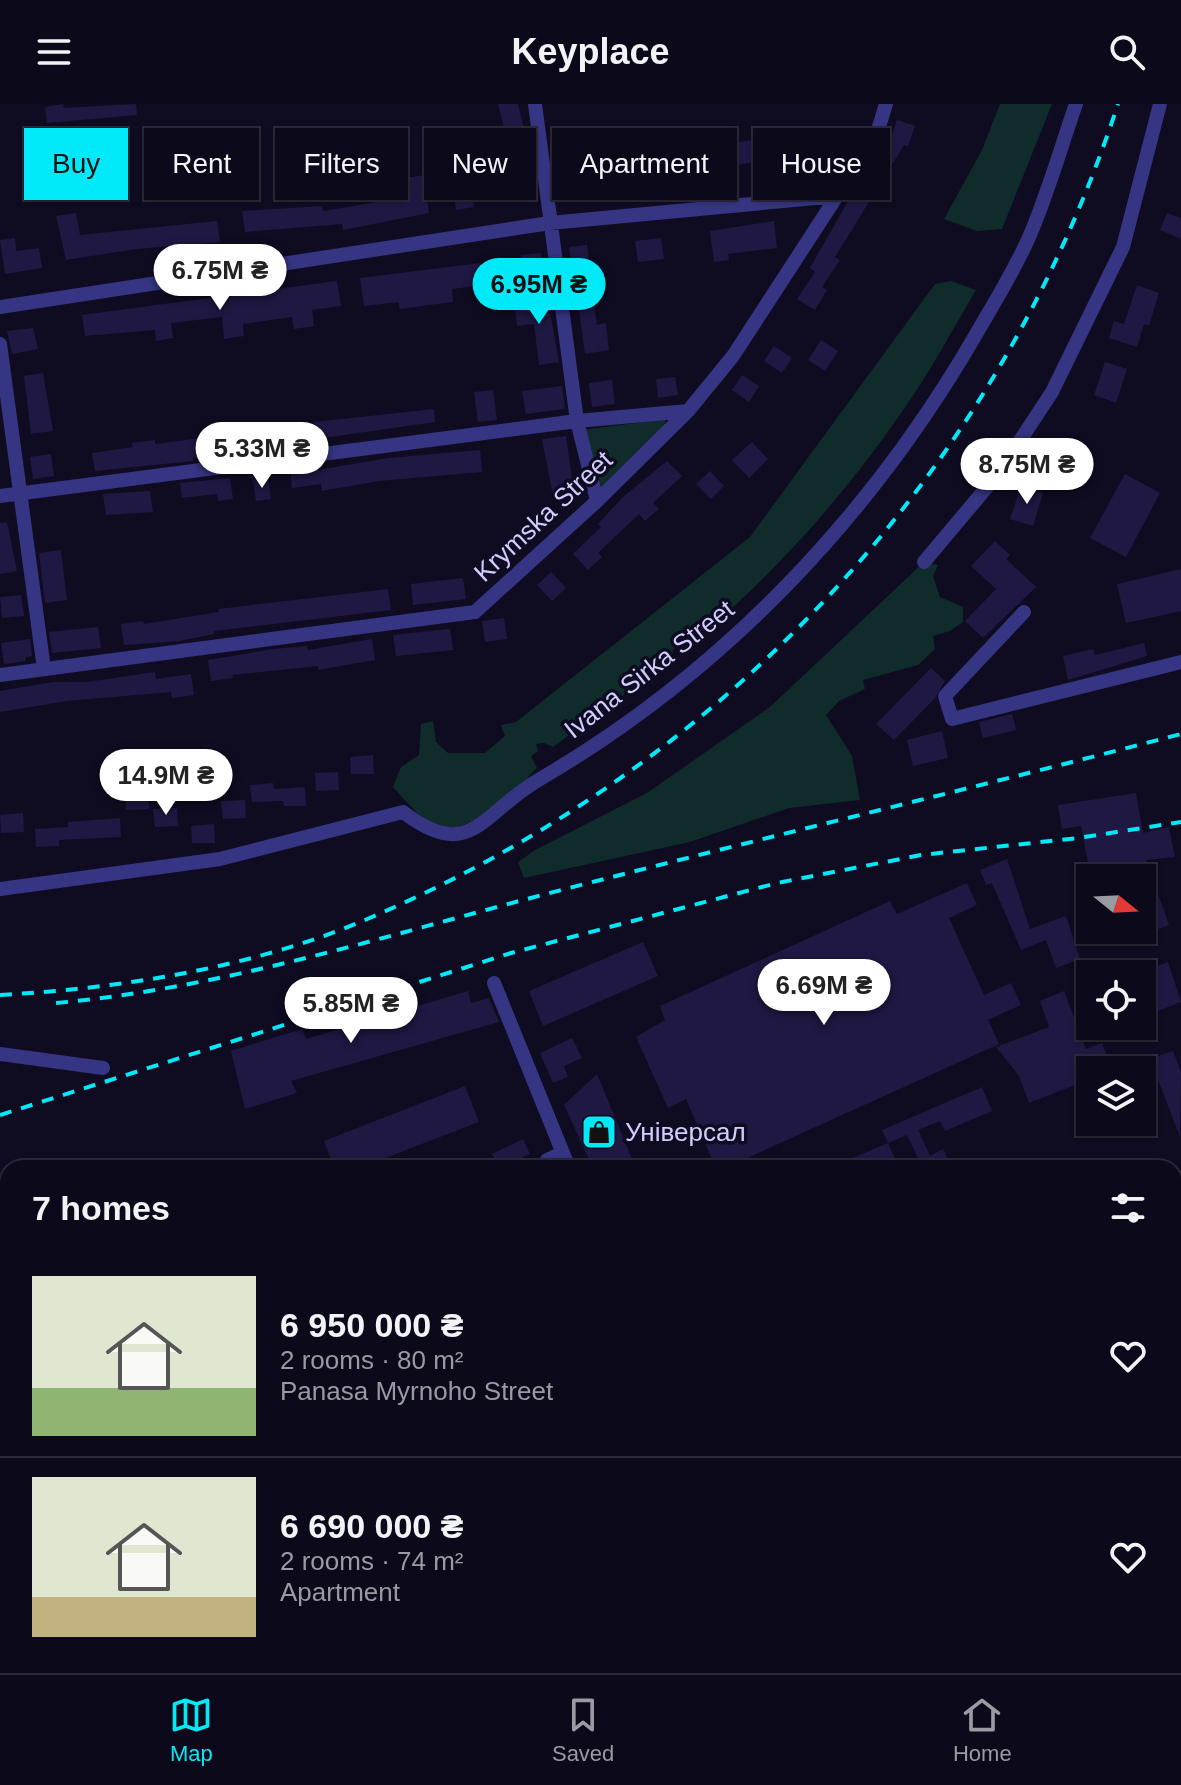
<!DOCTYPE html>
<html lang="en">
<head>
<meta charset="utf-8">
<style>
	body { margin:0; font-family:Arial,sans-serif; background:#141223; color:#f1f3f6; height:100vh; display:flex; flex-direction:column; font-size:30px; white-space:nowrap }
	* { box-sizing:border-box; margin:0 }
	p { font-size:26px; color:#9a9aa2 }
	.icon { flex:none; width:44px; height:44px; fill:none; stroke:currentColor; stroke-width:2; stroke-linecap:round; stroke-linejoin:round }
	.map { position:relative; flex:1; overflow:hidden }
	.side { position:absolute; left:0px; top:1056px; width:1182px; height:514px; display:flex; flex-direction:column; background:#0b091a; border-radius:24px 24px 0 0; box-shadow:0 2px 6px #0004,0 0 0 2px #2b2a39 }
	.side>* { flex:none }
	.banner { position:absolute; left:24px; top:24px; width:1134px; height:72px; display:flex; gap:16px }
	.needle { width:52px; rotate:108deg }
	.fabs { position:absolute; left:1076px; top:760px; display:grid; gap:16px }
	.fabs a { display:grid; place-items:center; width:80px; height:80px; border-radius:0px; background:#0b091a; box-shadow:0 2px 6px #0004,0 0 0 2px #2b2a39; font-size:40px }
	.price { position:absolute; translate:-50% -68px; padding:0 18px; border-radius:28px; background:#fff; color:#222; font-size:26px; line-height:52px; filter:drop-shadow(0 2px 4px #0008) }
	.price::after { content:''; position:absolute; left:50%; top:48px; width:24px; height:18px; margin-left:-12px; background:inherit; clip-path:polygon(0 0,100% 0,50% 100%) }
	.price.current { background:#00e9f8; color:#111 }
	ul { padding:0; list-style:none }
	li { display:flex; align-items:center; gap:24px; height:200px; padding:0 32px }
	li+li { border-top:2px solid #2b2a39 }
	li span { display:grid; place-items:center; flex:none; width:224px; height:160px; border-radius:0px; color:#555 }
	li>.icon { margin-inline-start:auto }
	span .icon { width:96px; height:96px; fill:#fffc; stroke-width:1 }
	li b { font-size:34px }
	h2 { display:flex; justify-content:space-between; align-items:center; height:96px; padding:0 32px; font-size:34px }
	.chip { padding:0 28px; border-radius:0px; background:#0b091a; box-shadow:0 2px 6px #0004,0 0 0 2px #2b2a39; font-size:28px; line-height:72px }
	.chip.current { background:#00e9f8; color:#111 }
	header { display:flex; justify-content:space-between; align-items:center; height:104px; padding:0 32px; background:#0b091a; font-size:36px; font-weight:700 }
	.tab-bar { display:flex; justify-content:space-around; align-items:center; height:112px; border-top:2px solid #2b2a39; background:#0b091a; font-size:22px; color:#9a9aa2 }
	.tab-bar a { display:grid; justify-items:center; gap:4px }
	.tab-bar .current { color:#00e9f8 }
	.map>svg:first-child { display:block }
	.green { fill:#0f2c2a }
	.building { fill:#1f1843 }
	.lines { fill:none; stroke-linecap:round; stroke-linejoin:round }
	.minor { stroke:#353583; stroke-width:14 }
	.major { stroke:#b954ff; stroke-width:18 }
	.rail { stroke:#00e9f8; stroke-width:4; stroke-dasharray:12 10; stroke-linecap:butt }
	.labels { text-anchor:middle; dominant-baseline:central; stroke-width:7; stroke-linejoin:round; paint-order:stroke }
	.street-label { font-size:26px; fill:#d1cdff; stroke:#0f0c22 }
	.poi-label { font-size:26px; fill:#d1cdff; stroke:#0f0c22; text-anchor:start }
</style>
</head>
<body>
<header><svg class="icon" aria-label="menu" viewBox="0 0 24 24"><path d="M4 6h16M4 12h16M4 18h16"/></svg>Keyplace<svg class="icon" aria-label="search" viewBox="0 0 24 24"><circle cx="10" cy="10" r="6"/><path d="M15 15l6 6"/></svg></header>
<div class="map">
<svg width="1181" height="1569" viewBox="0 0 1181 1569">
	<rect width="100%" height="100%" fill="#0f0c22"/>
	<!-- green -->
	<path class="green" d="M1000,0H1052L1002,125L977,127L944,115L982,46Z
		M951,177L976,186C954,223 934,261 910,296C848,388 776,469 691,540L686,534L672,547L675,553L553,643L544,639L536,640L538,647L531,652L537,664C527,672 525,680 517,687C501,703 457,733 434,722C422,716 402,693 393,683L401,663L419,651L421,620L433,617L436,638L448,649H485L505,632L501,621L516,618L750,433L935,180Z
		M666,315L663,327L601,386L574,327Z
		M924,458L938,461L933,472L940,493L963,503V518L950,527L933,532L935,545L918,561L863,576L865,585L839,597L826,611L852,652L860,696L789,704L690,738L524,774L518,758L535,746L647,689L770,603Z"/>
	<!-- building -->
	<path class="building" d="M63,0L64,4L136,0L137,11L47,19L45,3Z
		M498,0H518L529,45L510,47Z
		M897,16L915,22L908,42L904,41L835,153L840,156L822,183L827,186L815,206L797,195L815,168L810,164L855,85L882,46L886,49Z
		M837,22L839,44L659,74L656,52Z
		M635,59L638,80L620,82L617,61Z
		M524,67L526,88L509,90L506,69Z
		M571,69L573,90L557,92L554,71Z
		M424,71L429,109L343,126L342,120L245,128L242,107L322,102L323,107L409,93L406,74Z
		M471,82L474,103L456,106L453,85Z
		M76,109L80,131L217,117L220,138L136,145L66,156L56,112Z
		M1167,109L1181,114V135L1160,126Z
		M774,117L777,144L728,150L729,156L714,158L710,127Z
		M15,134L16,147L39,144L42,164L5,170L0,136Z
		M661,134L664,155L638,158L635,137Z
		M587,141L590,163L572,166L569,143Z
		M541,149L543,170L523,173L521,151Z
		M480,159L483,181L452,185L453,198L399,205V198L364,202L360,174Z
		M337,177L341,202L312,206L314,222L294,225L292,213L243,220L244,232L224,235L222,213L171,219L173,234L156,237L155,226L85,232L82,211Z
		M1137,181L1159,189L1149,222L1144,220L1137,243L1109,234L1114,217L1124,220Z
		M592,188L597,221L606,219L609,246L585,250L577,190Z
		M547,192L559,258L539,261L534,220L517,222L514,196Z
		M33,224L38,245L12,250L7,227Z
		M821,236L838,247L825,267L808,256Z
		M774,242L792,254L782,269L764,257Z
		M1105,258L1127,265L1116,299L1094,291Z
		M43,269L53,327L31,330L24,272Z
		M742,271L759,282L749,298L732,286Z
		M675,273L678,291L658,294L656,275Z
		M612,276L615,300L592,303L589,279Z
		M562,282L565,305L526,310L522,287Z
		M493,286L497,316L478,318L474,288Z
		M434,305L435,318L316,335L314,318Z
		M293,322L295,339L225,348L193,354V357L95,367L92,349L133,343L132,339L155,336V340Z
		M566,332L574,389L553,392L542,335Z
		M752,338L768,355L749,374L732,356Z
		M480,346L482,368L379,377L322,387L321,380L292,384L290,364L305,362L306,368L388,354Z
		M51,350L54,372L33,375L30,353Z
		M667,357L682,372L653,399L659,405L645,417L639,410L598,449L602,453L588,466L573,450L601,423L598,420L623,393Z
		M710,367L724,382L711,395L696,380Z
		M1125,370L1160,389L1126,453L1090,434Z
		M230,374L233,395L218,397L217,390L182,394L180,379Z
		M268,374L271,395L256,397L253,376Z
		M1021,382L1043,389L1033,422L1010,415Z
		M150,387L153,408L106,411L103,390Z
		M7,418L17,467L0,470V419Z
		M995,437L1010,451L1006,455L1036,483L983,534L965,517L996,485L971,462Z
		M61,446L67,496L45,499L39,449Z
		M1181,465V507L1126,519L1117,480Z
		M551,468L566,484L552,497L537,481Z
		M463,474L466,495L413,501L411,480Z
		M388,485L391,506L214,527V530L180,537L124,541L121,520L143,517L144,520L219,508V505Z
		M21,491L24,512L2,514L0,493Z
		M504,514L507,535L485,538L482,517Z
		M98,523L101,544L52,549L49,528Z
		M450,525L453,546L396,552L393,531Z
		M30,535L32,552L25,553L26,557L4,560L1,539Z
		M372,535L375,556L318,566V562L232,571L233,574L211,577L208,556L273,545L307,542L308,546Z
		M1144,539L1147,552L1068,576L1063,552L1093,545L1095,551Z
		M931,564L945,577L935,594L894,636L876,620Z
		M155,568L156,575L191,570L194,591L172,594L171,588L67,597L0,608V587L53,578H87Z
		M1012,610L1016,626L983,634L979,618Z
		M942,627L948,654L913,662L907,636Z
		M373,651L374,670H351L350,653Z
		M338,668L339,686L316,687L315,669Z
		M273,679L274,685L305,683L306,702H284L283,697L252,698L250,681Z
		M148,686L149,705L126,706L125,688Z
		M1136,689L1143,729L1169,723L1175,753L1146,756L1169,821L1114,841L1110,826H1142V774H1087L1084,766L1089,764L1081,722L1062,725L1058,701Z
		M245,696L246,714L223,715L221,697Z
		M177,704L178,722L155,723L153,705Z
		M23,709L24,728L1,729L0,711Z
		M120,714L121,733L59,736V742L36,743L35,725L68,723V718Z
		M214,720L215,739H192L191,722Z
		M1007,755L1030,825L1066,812L1080,855L1056,864L1046,836L1021,846L992,779L986,781L980,766Z
		M967,779L977,801L949,814L984,891L1011,879L1021,901L988,916L999,940L725,1064H716L686,995L668,1004L636,933L665,916L660,902L890,797L897,810Z
		M643,838L658,872L543,922L529,887Z
		M1168,858L1181,898L1142,913V868Z
		M468,887L471,899L489,894L499,918L291,977L297,989L245,1005L231,947L302,925L306,935Z
		M1064,887L1086,945L1102,939L1112,966H1090V975L1029,999L1019,972L996,943L1049,923L1040,897Z
		M572,934L582,954L564,962L568,973L553,979L540,949Z
		M1173,947L1181,968L1180,1033L1150,955Z
		M597,970L632,1055L613,1064H593L564,1001Z
		M465,982L479,1018L359,1064H334L324,1037Z
		M982,983L992,1007L945,1027L940,1017L918,1026L930,1052L943,1045L952,1064H901L918,1054L907,1031L888,1039L882,1026Z
		M523,1035L530,1050L499,1064L492,1050Z
		M888,1039L899,1064H830Z"/>
	<g class="lines">
		<!-- minor -->
		<path class="minor" d="M535,0L577,317L597,397
			M0,203L550,119L837,92
			M0,240L44,565
			M0,392L577,317L688,307
			M924,458L998,370L1052,288L1123,143L1160,0
			M1024,508L945,592L952,615L1181,558
			M0,571L475,508L597,397L688,307L733,252L837,92L871,49L886,0
			M0,785L220,755L403,708C471,760 481,709 540,675C722,569 870,413 975,232C994,199 1015,166 1030,131C1048,89 1061,43 1076,0
			M494,879L569,1064
			M0,950L103,964
			M547,1056L562,1049
			M0,1176L8,1163
			M4,1458L8,1469
			M1174,1477L1181,1474
			M0,1520L8,1542
			M783,1562L786,1569
			M17,1567L31,1562
			M942,1569L955,1562"/>
		<!-- major -->
		<path class="major" d="M1174,1306L1181,1304
			M523,1569L539,1562"/>
		<!-- rail -->
		<path class="rail" d="M0,891C123,884 251,864 365,816C724,664 997,370 1118,0
			M56,899C224,884 384,832 546,790C758,735 970,685 1181,630
			M0,1011L511,849L777,779L921,751L1078,734L1181,718"/>
	</g>
	<!-- icons -->
	<defs>
		<symbol id="shop-square" viewBox="-11 -11 22 22"><rect x="-9" y="-9" width="18" height="18" rx="4" fill="#00e9f8" stroke="#0f0c22"/><path d="M-5-2.5h2.3a2.7 3.5 0 0 1 5.4 0H5L5.5 6h-11ZM-1.5-2.5h3a1.5 2.3 0 0 0-3 0Z" fill="#111"/></symbol>
	</defs>
	<g fill-rule="evenodd">
		<use href="#shop-square" x="579" y="1008" width="40" height="40"/>
	</g>
	<g class="labels">
		<!-- street labels -->
		<g class="street-label">
			<text transform="translate(543 412) rotate(-43)">Krymska Street</text>
			<text transform="translate(649 565) rotate(-38)">Ivana Sirka Street</text>
		</g>
		<!-- poi labels -->
		<g class="poi-label">
			<text x="625" y="1028">Універсал</text>
		</g>
	</g>
</svg>
<div class="fabs">
<a><svg class="needle" viewBox="-14 -14 28 28"><path d="M0-13l5 13h-10z" fill="#e53935"/><path d="M0 13l5-13h-10z" fill="#9a9aa2"/></svg></a>
<a><svg class="icon" aria-label="locate" viewBox="0 0 24 24"><circle cx="12" cy="12" r="6"/><path d="M12 2v4M12 18v4M2 12h4M18 12h4"/></svg></a>
<a><svg class="icon" aria-label="layers" viewBox="0 0 24 24"><path d="M12 4l9 5-9 5-9-5zM3 14l9 5 9-5"/></svg></a>
</div>
<b class="price" style="left:220px;top:208px">6.75M ₴</b>
<b class="price current" style="left:539px;top:222px">6.95M ₴</b>
<b class="price" style="left:262px;top:386px">5.33M ₴</b>
<b class="price" style="left:1027px;top:402px">8.75M ₴</b>
<b class="price" style="left:166px;top:713px">14.9M ₴</b>
<b class="price" style="left:824px;top:923px">6.69M ₴</b>
<b class="price" style="left:351px;top:941px">5.85M ₴</b>
<div class="banner">
<a class="chip current">Buy</a>
<a class="chip">Rent</a>
<a class="chip">Filters</a>
<a class="chip">New</a>
<a class="chip">Apartment</a>
<a class="chip">House</a>
</div>
<section class="side">
<h2>7 homes<svg class="icon" aria-label="filters" viewBox="0 0 24 24"><path d="M4 7h16M4 17h16"/><circle cx="9" cy="7" r="2"/><circle cx="15" cy="17" r="2"/></svg></h2>
<ul>
<li><span style="background:linear-gradient(#dfe7d0 70%,#8fb573 0)"><svg class="icon" aria-label="home" viewBox="0 0 24 24"><path d="M3 11l9-7 9 7M6 9v11h12V9"/></svg></span><div><b>6 950 000 ₴</b><p>2 rooms · 80 m²</p><p>Panasa Myrnoho Street</p></div><svg class="icon" aria-label="heart" viewBox="0 0 24 24"><path d="M12 20l-8-8c-3-5 5-10 8-4 3-6 11-1 8 4z"/></svg></li>
<li><span style="background:linear-gradient(#dfe7d0 75%,#c2b280 0)"><svg class="icon" aria-label="home" viewBox="0 0 24 24"><path d="M3 11l9-7 9 7M6 9v11h12V9"/></svg></span><div><b>6 690 000 ₴</b><p>2 rooms · 74 m²</p><p>Apartment</p></div><svg class="icon" aria-label="heart" viewBox="0 0 24 24"><path d="M12 20l-8-8c-3-5 5-10 8-4 3-6 11-1 8 4z"/></svg></li>
</ul>
</section>
</div>
<nav class="tab-bar">
<a class="current"><svg class="icon" aria-label="map" viewBox="0 0 24 24"><path d="M3 6l6-2 6 2 6-2v14l-6 2-6-2-6 2zM9 4v14M15 6v14"/></svg>Map</a>
<a><svg class="icon" aria-label="saved" viewBox="0 0 24 24"><path d="M7 4h10v16l-5-4-5 4z"/></svg>Saved</a>
<a><svg class="icon" aria-label="home" viewBox="0 0 24 24"><path d="M3 11l9-7 9 7M6 9v11h12V9"/></svg>Home</a>
</nav>
</body>
</html>
